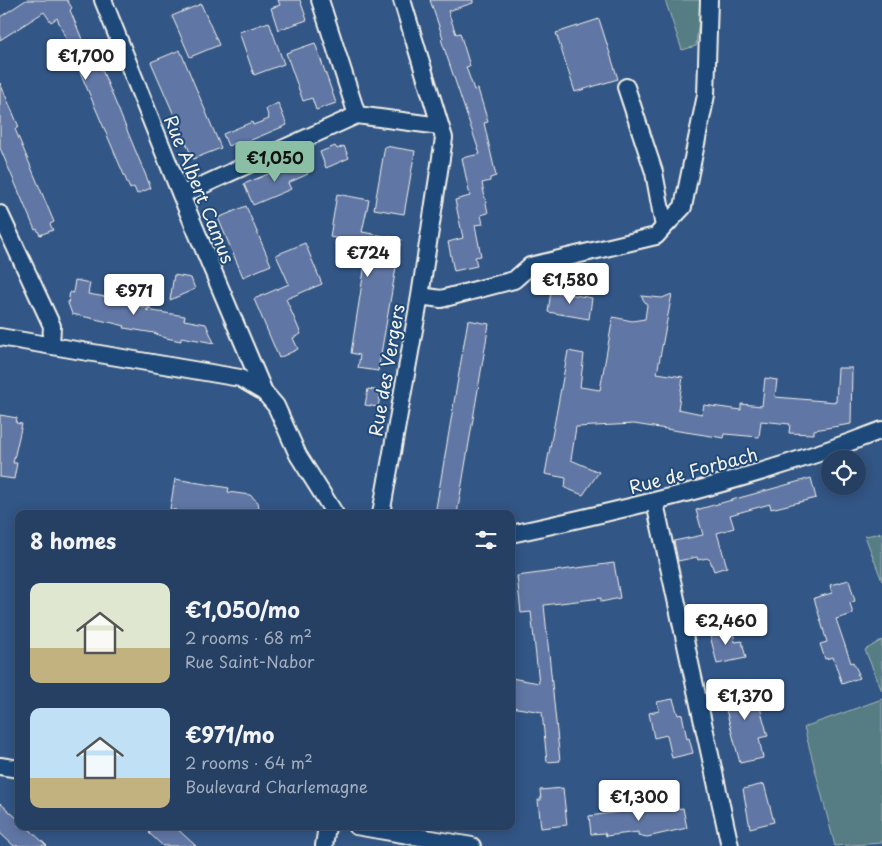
<!DOCTYPE html>
<html lang="en">
<head>
<meta charset="utf-8">
<style>
	body { margin:0; font-family:"Playpen Sans",sans-serif; background:#324b6d; color:#f1f3f6; height:100vh; display:flex; flex-direction:column; font-size:19px; white-space:nowrap }
	* { box-sizing:border-box; margin:0 }
	p { font-size:16px; color:#a4afbf }
	.icon { flex:none; width:28px; height:28px; fill:none; stroke:currentColor; stroke-width:2; stroke-linecap:round; stroke-linejoin:round }
	.map { position:relative; flex:1; overflow:hidden }
	.details { position:absolute; left:15px; top:510px; width:500px; height:320px; display:flex; flex-direction:column; background:#264064; border-radius:10px; box-shadow:0 2px 12px #0003,0 0 0 1px #425978 }
	.details>* { flex:none }
	.controls { position:absolute; left:821px; top:450px; display:grid; gap:10px }
	.controls a { display:grid; place-items:center; width:45px; height:45px; border-radius:50%; background:#264064; box-shadow:0 2px 12px #0003,0 0 0 1px #425978; font-size:25px }
	.price { position:absolute; translate:-50% -42px; padding:0 11px; border-radius:5px; background:#fff; color:#222; font-size:16px; line-height:32px; filter:drop-shadow(0 1px 2px #0008) }
	.price::after { content:''; position:absolute; left:50%; top:30px; width:15px; height:11px; margin-left:-8px; background:inherit; clip-path:polygon(0 0,100% 0,50% 100%) }
	.price.current { background:#8abfa5; color:#111 }
	ul { padding:0; list-style:none }
	li { display:flex; align-items:center; gap:15px; height:125px; padding:0 15px }
	li span { display:grid; place-items:center; flex:none; width:140px; height:100px; border-radius:10px; color:#555 }
	li>.icon { margin-inline-start:auto }
	span .icon { width:60px; height:60px; fill:#fffc; stroke-width:1 }
	li b { font-size:21px }
	h2 { display:flex; justify-content:space-between; align-items:center; height:60px; padding:0 15px; font-size:21px }
	.map>svg:first-child { display:block }
	.green { fill:#577d83; stroke:#a6b7b6 }
	.building { fill:#6176a4; stroke:#f4f1e8 }
	.lines { fill:none; stroke-linecap:round; stroke-linejoin:round }
	.minor-casing { stroke:#f4f1e8; stroke-width:20 }
	.minor { stroke:#1f4a7a; stroke-width:16 }
	.labels { text-anchor:middle; dominant-baseline:central; stroke-width:4; stroke-linejoin:round; paint-order:stroke }
	.street-label { font-size:18px; fill:#f4f1e8; stroke:#1f4a7a }
</style>
</head>
<body>
<div class="map">
<svg width="882" height="846" viewBox="0 0 882 846">
	<rect width="100%" height="100%" fill="#325686"/>
	<filter id="ink" filterUnits="userSpaceOnUse"><feTurbulence type="fractalNoise" baseFrequency=".02" numOctaves="2"/><feDisplacementMap in="SourceGraphic" scale="10" xChannelSelector="R" yChannelSelector="G"/><feConvolveMatrix kernelMatrix="1 2 1 2 8 2 1 2 1" color-interpolation-filters="sRGB"/></filter>
	<g filter="url(#ink)">
		<!-- green -->
		<path class="green" d="M665,0H701L696,46L682,50Z
			M882,533V581L865,536Z
			M882,640V691L865,650Z
			M882,699V843L835,846L804,727Z"/>
		<!-- building -->
		<path class="building" d="M26,0H67L72,8L70,10L84,44L90,41L151,188L137,194L134,187L130,189L57,18L51,22L44,12L0,40V17Z
			M278,0H300L307,20L278,30L271,8L280,5Z
			M430,0H473V3L448,11L456,34L460,33L470,66L466,67L474,90L478,89L488,122L484,123L496,176L490,178V181L482,183L488,213L481,215L483,224L475,225L481,256L475,257L477,266L454,271L448,242L463,238L455,200L470,196L462,158L480,154L441,39L443,38Z
			M201,4L219,45L190,57L172,16Z
			M599,19L618,79L575,92L556,33Z
			M269,22L284,64L254,75L239,32Z
			M315,43L336,103L316,110L312,98L303,101L286,53Z
			M180,50L221,148L193,159L151,62Z
			M0,83L19,127L15,129L54,222L50,224L53,230L40,235L37,229L35,230L0,148Z
			M278,103L287,125L237,146L235,143L228,146L223,134L252,122L253,125L269,119L266,109Z
			M335,146L337,149L344,146L349,158L326,168L320,152Z
			M385,146L415,151L404,214L374,209Z
			M302,160L308,174L288,183L291,189L253,205L244,184Z
			M337,194L369,200L362,232L401,239L378,371L358,368L360,355L351,353L368,245L330,237Z
			M246,206L271,265L243,277L218,218Z
			M305,243L322,284L286,299L301,334L293,338L298,349L279,358L254,299L289,284L276,255Z
			M174,275L191,278L195,289L170,300Z
			M75,280L90,283L88,294L130,301L129,304L151,308L146,310L185,316L184,320L206,324L214,343L181,337V341L166,338L154,333L124,328L125,326L113,323L72,314L68,303L70,292L73,293Z
			M551,291L592,298L589,319L548,312Z
			M672,294L657,373L683,377L678,409L702,414L704,405L741,410V404L762,406L765,378L777,380L775,397L836,402L838,368H852L851,424L814,430V434L789,433L790,424L761,421L759,437L725,434L724,438L634,424L576,427L571,460L599,472L583,495L565,488L566,478L545,474L568,351L584,354L580,387L600,390L613,317L632,321L645,319L647,305L641,296L662,298Z
			M468,320L489,324L457,514H435Z
			M368,389L381,391L378,407L365,405Z
			M0,415L17,418L16,423L22,424L13,463H17L14,479L0,477Z
			M811,478L816,498L771,509L770,504L730,515L734,528L717,533L727,567L714,571L710,560L707,558L698,560L697,557L678,561L674,541L703,535L696,510Z
			M175,479L229,488L228,492L250,495L258,502L260,514H175L176,510L170,509Z
			M614,563L620,598L601,602V598L544,605L560,761L547,762L542,712L511,707V678L539,683L531,612L521,613L517,576Z
			M849,580L855,601L850,603L853,614L836,619L851,663L853,662L859,674H857L859,678L842,684L833,657L825,659L820,644L827,642L814,598L832,593L830,585Z
			M732,626L735,642L742,641L746,658L717,664L709,631Z
			M747,681L751,699L757,697L768,736L759,738L763,758L740,763L720,687Z
			M673,699L678,715L682,714L687,739L689,738L693,753L672,758L667,735L654,738L649,713L659,711L657,702Z
			M764,784L774,822L750,828L743,789Z
			M563,788L567,825L541,828L538,800H541L540,790Z
			M0,803L19,820V826H26L47,846H14L0,833Z
			M645,803L646,811L668,806V810L683,808L687,828L647,837L638,835V832L606,836L605,833L591,834L589,816L634,810L633,805Z
			M155,826H174L196,846H163L149,833Z"/>
		<g class="lines">
			<defs>
				<path id="minor" d="M103,0L181,195L264,392
					M320,0L357,115
					M181,195L357,115L440,126
					M0,214L52,326L51,346
					M664,227L683,207L706,95L709,0
					M420,296L441,299L514,280L530,266L656,236L664,227L654,172L626,87
					M0,337L240,378L264,392L276,406L298,455L335,514
					M655,503L730,846
					M381,514L420,296L444,138L402,0
					M511,534C637,507 762,477 882,430
					M0,766L19,769
					M356,826L472,846
					M324,846L327,826"/>
			</defs>
			<!-- minor casing -->
			<use href="#minor" class="minor-casing"/>
			<!-- minor -->
			<use href="#minor" class="minor"/>
		</g>
	</g>
	<g class="labels">
		<!-- street labels -->
		<g class="street-label">
			<text transform="translate(200 189) rotate(68)">Rue Albert Camus</text>
			<text transform="translate(386 370) rotate(-80)">Rue des Vergers</text>
			<text transform="translate(693 470) rotate(-15)">Rue de Forbach</text>
		</g>
	</g>
</svg>
<div class="controls">
<a><svg class="icon" aria-label="locate" viewBox="0 0 24 24"><circle cx="12" cy="12" r="6"/><path d="M12 2v4M12 18v4M2 12h4M18 12h4"/></svg></a>
</div>
<b class="price" style="left:86px;top:81px">€1,700</b>
<b class="price current" style="left:275px;top:183px">€1,050</b>
<b class="price" style="left:368px;top:278px">€724</b>
<b class="price" style="left:570px;top:305px">€1,580</b>
<b class="price" style="left:134px;top:316px">€971</b>
<b class="price" style="left:726px;top:646px">€2,460</b>
<b class="price" style="left:745px;top:721px">€1,370</b>
<b class="price" style="left:639px;top:822px">€1,300</b>
<section class="details">
<h2>8 homes<svg class="icon" aria-label="filters" viewBox="0 0 24 24"><path d="M4 7h16M4 17h16"/><circle cx="9" cy="7" r="2"/><circle cx="15" cy="17" r="2"/></svg></h2>
<ul>
<li><span style="background:linear-gradient(#dfe7d0 65%,#c2b280 0)"><svg class="icon" aria-label="home" viewBox="0 0 24 24"><path d="M3 11l9-7 9 7M6 9v11h12V9"/></svg></span><div><b>€1,050/mo</b><p>2 rooms · 68 m²</p><p>Rue Saint-Nabor</p></div></li>
<li><span style="background:linear-gradient(#bfe0f5 70%,#c2b280 0)"><svg class="icon" aria-label="home" viewBox="0 0 24 24"><path d="M3 11l9-7 9 7M6 9v11h12V9"/></svg></span><div><b>€971/mo</b><p>2 rooms · 64 m²</p><p>Boulevard Charlemagne</p></div></li>
</ul>
</section>
</div>
</body>
</html>
